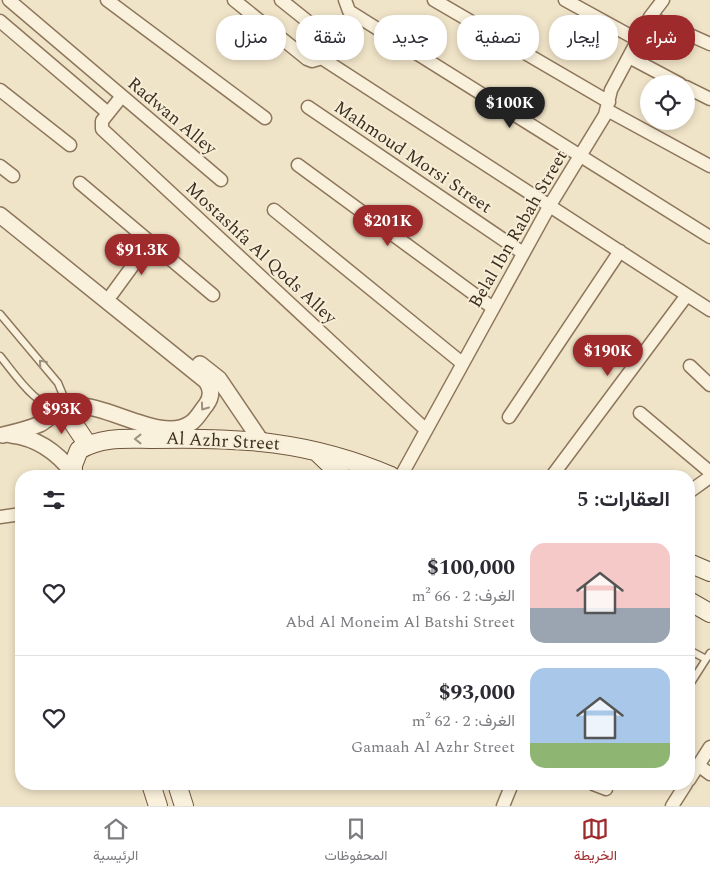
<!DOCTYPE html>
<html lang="ar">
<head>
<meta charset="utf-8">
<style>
	body { margin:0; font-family:Spectral,Vazirmatn,serif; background:#f7f7f7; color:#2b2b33; direction:rtl; height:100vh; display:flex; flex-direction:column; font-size:19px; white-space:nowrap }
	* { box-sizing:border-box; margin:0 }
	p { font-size:16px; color:#7c7c81 }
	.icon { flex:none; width:28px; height:28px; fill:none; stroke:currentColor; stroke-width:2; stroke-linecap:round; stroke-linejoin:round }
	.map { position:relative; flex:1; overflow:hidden; direction:ltr }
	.panel { position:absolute; left:15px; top:470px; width:680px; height:320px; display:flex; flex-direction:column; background:#fff; border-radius:20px; box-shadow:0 2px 8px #0003; direction:rtl }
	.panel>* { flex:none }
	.hud { position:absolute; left:15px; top:15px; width:680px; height:45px; direction:rtl; display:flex; gap:10px }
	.fabs { position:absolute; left:640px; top:75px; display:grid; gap:10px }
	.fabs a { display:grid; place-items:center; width:55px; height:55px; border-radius:50%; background:#fff; box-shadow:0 2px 8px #0003; font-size:25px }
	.price { position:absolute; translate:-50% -42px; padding:0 11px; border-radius:18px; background:#9e2a2b; color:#fff; font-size:16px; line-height:32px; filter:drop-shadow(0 1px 2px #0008) }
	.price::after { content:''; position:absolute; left:50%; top:30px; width:15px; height:11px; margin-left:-8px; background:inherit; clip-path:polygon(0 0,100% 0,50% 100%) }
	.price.on { background:#222; color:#fff }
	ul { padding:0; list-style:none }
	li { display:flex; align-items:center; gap:15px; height:125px; padding:0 25px }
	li+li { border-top:1px solid #e1e1e2 }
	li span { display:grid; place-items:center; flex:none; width:140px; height:100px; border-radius:15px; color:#555 }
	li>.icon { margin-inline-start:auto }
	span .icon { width:60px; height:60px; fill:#fffc; stroke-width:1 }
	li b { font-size:21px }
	h2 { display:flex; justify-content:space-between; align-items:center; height:60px; padding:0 25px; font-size:21px }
	.pill { padding:0 18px; border-radius:20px; background:#fff; box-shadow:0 2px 8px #0003; font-size:18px; line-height:45px }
	.pill.on { background:#9e2a2b; color:#fff }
	.dock { display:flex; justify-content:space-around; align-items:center; height:70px; border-top:1px solid #e1e1e2; background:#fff; font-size:14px; color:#7c7c81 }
	.dock a { display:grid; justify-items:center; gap:2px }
	.dock .on { color:#9e2a2b }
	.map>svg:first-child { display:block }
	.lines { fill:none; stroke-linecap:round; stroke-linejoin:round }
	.service-casing { stroke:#8d765c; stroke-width:9 }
	.minor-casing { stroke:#8d765c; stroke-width:15 }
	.tertiary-casing { stroke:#8d765c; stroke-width:18 }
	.secondary-casing { stroke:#6f573f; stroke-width:20 }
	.service { stroke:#faf1dc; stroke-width:6 }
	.minor { stroke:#faf1dc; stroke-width:12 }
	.tertiary { stroke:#faf1dc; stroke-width:15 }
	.secondary { stroke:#faf1dc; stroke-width:18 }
	.oneway { stroke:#9c907e }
	.labels { text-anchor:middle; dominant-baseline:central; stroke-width:4; stroke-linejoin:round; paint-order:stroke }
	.street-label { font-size:18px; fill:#3d2e20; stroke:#f7eed8 }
</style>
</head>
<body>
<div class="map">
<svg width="710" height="806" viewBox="0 0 710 806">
	<rect width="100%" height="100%" fill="#f0e4c8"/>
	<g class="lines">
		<defs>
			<path id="service" d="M0,314L58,383L63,395V408C38,411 15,374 0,356
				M689,650L706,659
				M689,686L710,653"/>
			<path id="minor" d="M9,0L221,180
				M107,0L265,118
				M234,0L307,59L312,61L319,59L328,44L326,36L281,0
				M345,0L349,11L710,237
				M434,0L609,102
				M565,0L638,40
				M650,17L710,44
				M0,21L108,113
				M320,57L710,310
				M629,57L680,84
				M686,87L710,99
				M0,90L70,145
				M122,96L102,121V129L425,429
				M308,107L523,253
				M607,110L710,166
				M298,165L493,308
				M0,166L13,176
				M80,183L213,295
				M274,210L462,363
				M112,294L150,242
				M690,366L710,385
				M640,413L710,472
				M509,417L620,251
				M401,476L550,205L605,115L611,90L650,17L663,0
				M552,476L687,295
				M689,492L710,477
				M0,517L21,514
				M698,765L710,774
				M689,780L710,747
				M593,784L606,789
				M503,806L512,784
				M672,806L686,784"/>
			<path id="tertiary" d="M0,215L206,381C212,389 212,397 206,405C201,411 197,419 191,423C162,444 108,403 73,406C59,407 52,417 40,424C29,429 16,432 3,435
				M200,364L219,379L261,441
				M11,435C38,438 57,452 73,473"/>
			<path id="secondary" d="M63,408L88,445
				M317,452L342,476
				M73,476V465L79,450C103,436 127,439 153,439C240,437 310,441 391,476
				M689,563L710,572
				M689,601L710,613
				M151,784L158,806
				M177,784L184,806"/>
		</defs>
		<!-- service casing -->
		<use href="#service" class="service-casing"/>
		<!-- minor casing -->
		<use href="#minor" class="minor-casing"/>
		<!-- tertiary casing -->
		<use href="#tertiary" class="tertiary-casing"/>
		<!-- secondary casing -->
		<use href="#secondary" class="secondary-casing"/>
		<!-- service -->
		<use href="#service" class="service"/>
		<!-- minor -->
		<use href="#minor" class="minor"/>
		<!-- tertiary -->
		<use href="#tertiary" class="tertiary"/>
		<!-- secondary -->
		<use href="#secondary" class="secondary"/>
	</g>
	<!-- one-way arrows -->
	<defs><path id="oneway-chevron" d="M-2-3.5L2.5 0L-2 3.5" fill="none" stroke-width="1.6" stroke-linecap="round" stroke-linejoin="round" transform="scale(1.25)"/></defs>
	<g class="oneway">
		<use href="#oneway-chevron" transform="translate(42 363) rotate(-131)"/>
		<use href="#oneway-chevron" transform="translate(204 407) rotate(126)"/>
		<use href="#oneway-chevron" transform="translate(138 439) rotate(180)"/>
	</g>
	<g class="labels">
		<!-- street labels -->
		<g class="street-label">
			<text transform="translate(172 116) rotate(40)">Radwan Alley</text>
			<text transform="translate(413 157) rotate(34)">Mahmoud Morsi Street</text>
			<text transform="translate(518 229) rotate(-60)">Belal Ibn Rabah Street</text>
			<text transform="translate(261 253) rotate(43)">Mostashfa Al Qods Alley</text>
			<text transform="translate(223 441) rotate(3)">Al Azhr Street</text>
		</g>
	</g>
</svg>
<div class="fabs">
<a><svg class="icon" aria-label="locate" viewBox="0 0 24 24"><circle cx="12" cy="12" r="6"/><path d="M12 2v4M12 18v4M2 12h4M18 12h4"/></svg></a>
</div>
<b class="price on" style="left:510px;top:129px">$100K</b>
<b class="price" style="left:388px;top:247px">$201K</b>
<b class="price" style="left:142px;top:276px">$91.3K</b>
<b class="price" style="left:608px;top:377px">$190K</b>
<b class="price" style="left:62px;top:435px">$93K</b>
<div class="hud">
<a class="pill on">شراء</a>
<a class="pill">إيجار</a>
<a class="pill">تصفية</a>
<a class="pill">جديد</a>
<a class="pill">شقة</a>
<a class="pill">منزل</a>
</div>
<section class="panel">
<h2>العقارات: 5<svg class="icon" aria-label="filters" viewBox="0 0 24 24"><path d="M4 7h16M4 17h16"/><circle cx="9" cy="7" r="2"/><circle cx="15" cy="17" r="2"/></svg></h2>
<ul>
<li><span style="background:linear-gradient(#f6c9c9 65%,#9aa5b1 0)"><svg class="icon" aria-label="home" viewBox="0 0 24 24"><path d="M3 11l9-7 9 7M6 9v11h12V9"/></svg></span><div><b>$100,000</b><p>الغرف: 2 · 66 m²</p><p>Abd Al Moneim Al Batshi Street</p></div><svg class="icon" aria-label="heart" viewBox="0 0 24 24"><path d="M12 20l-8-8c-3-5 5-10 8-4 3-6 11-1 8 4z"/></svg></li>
<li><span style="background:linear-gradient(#a9c7e8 75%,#8fb573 0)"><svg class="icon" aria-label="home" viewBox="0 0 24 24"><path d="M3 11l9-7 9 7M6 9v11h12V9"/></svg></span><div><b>$93,000</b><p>الغرف: 2 · 62 m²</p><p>Gamaah Al Azhr Street</p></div><svg class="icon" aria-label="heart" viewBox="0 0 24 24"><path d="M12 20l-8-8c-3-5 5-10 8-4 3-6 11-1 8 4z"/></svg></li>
</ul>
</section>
</div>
<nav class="dock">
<a class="on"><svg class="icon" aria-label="map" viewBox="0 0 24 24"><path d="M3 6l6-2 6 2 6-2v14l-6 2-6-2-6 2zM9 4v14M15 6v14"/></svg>الخريطة</a>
<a><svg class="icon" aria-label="saved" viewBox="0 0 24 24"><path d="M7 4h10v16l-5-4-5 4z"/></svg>المحفوظات</a>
<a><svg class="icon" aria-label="home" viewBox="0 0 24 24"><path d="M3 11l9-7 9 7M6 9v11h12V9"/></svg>الرئيسية</a>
</nav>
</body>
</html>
